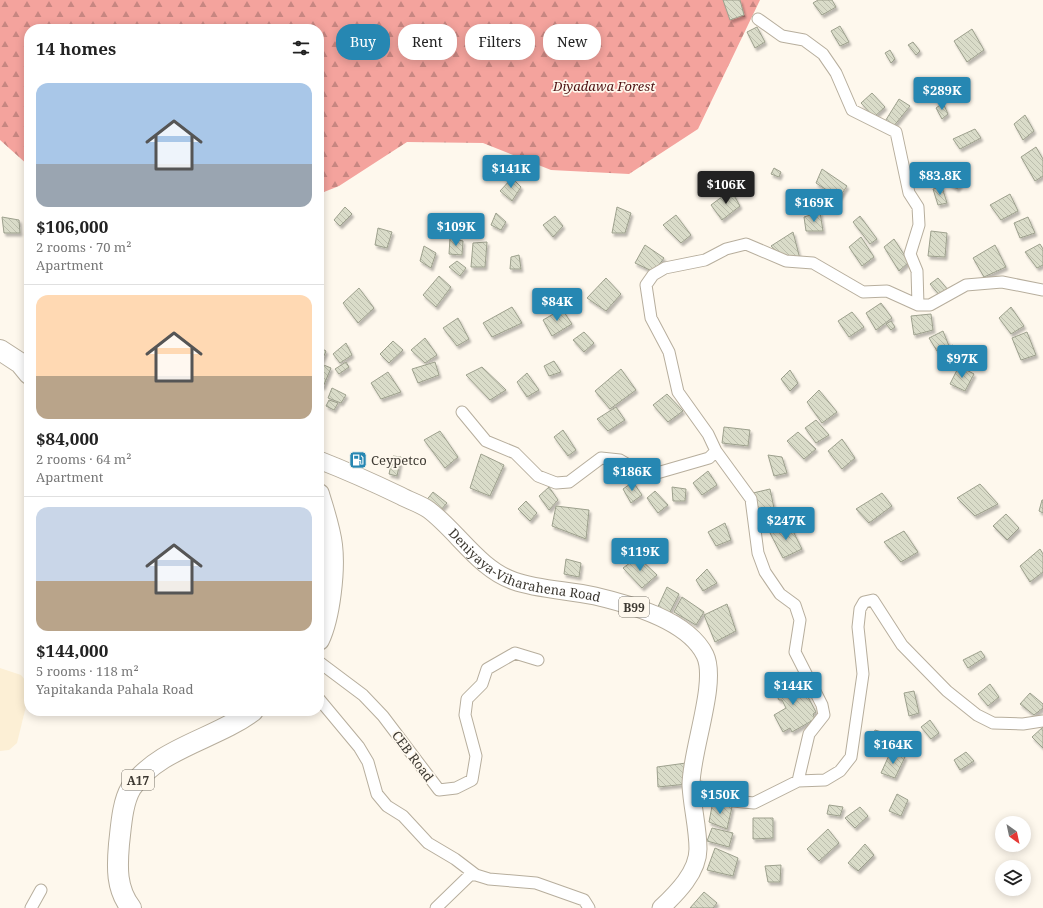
<!DOCTYPE html>
<html lang="en">
<head>
<meta charset="utf-8">
<style>
	body { margin:0; font-family:"Noto Serif",serif; background:#f6f6f6; color:#222; height:100vh; display:flex; flex-direction:column; font-size:15px; white-space:nowrap }
	* { box-sizing:border-box; margin:0 }
	p { font-size:13px; color:#767676 }
	.icon { flex:none; width:22px; height:22px; fill:none; stroke:currentColor; stroke-width:2; stroke-linecap:round; stroke-linejoin:round }
	.map { position:relative; flex:1; overflow:hidden }
	.panel { position:absolute; left:24px; top:24px; width:300px; height:692px; display:flex; flex-direction:column; background:#fff; border-radius:16px; box-shadow:0 2px 10px #0003 }
	.panel>* { flex:none }
	.hud { position:absolute; left:336px; top:24px; width:380px; height:36px; display:flex; gap:8px }
	.needle { width:26px; rotate:147deg }
	.tools { position:absolute; left:995px; top:816px; display:grid; gap:8px }
	.tools a { display:grid; place-items:center; width:36px; height:36px; border-radius:50%; background:#fff; box-shadow:0 2px 10px #0003; font-size:20px }
	.price { position:absolute; translate:-50% -34px; padding:0 9px; border-radius:4px; background:#2687b2; color:#fff; font-size:13px; line-height:26px; filter:drop-shadow(0 1px 2px #0008) }
	.price::after { content:''; position:absolute; left:50%; top:24px; width:12px; height:9px; margin-left:-6px; background:inherit; clip-path:polygon(0 0,100% 0,50% 100%) }
	.price.selected { background:#222; color:#fff }
	ul { padding:0; list-style:none }
	li { display:grid; align-content:center; gap:8px; height:212px; padding:0 12px }
	li+li { border-top:1px solid #e0e0e0 }
	li span { display:grid; place-items:center; height:124px; border-radius:12px; color:#555 }
	li>.icon { margin-inline-start:auto }
	span .icon { width:72px; height:72px; fill:#fffc; stroke-width:1 }
	li b { font-size:17px }
	h2 { display:flex; justify-content:space-between; align-items:center; height:48px; padding:0 12px; font-size:17px }
	.chip { padding:0 14px; border-radius:16px; background:#fff; box-shadow:0 2px 10px #0003; font-size:14px; line-height:36px }
	.chip.selected { background:#2687b2; color:#fff }
	.map>svg:first-child { display:block }
	.built { fill:#fcefd5 }
	.forest { fill:url(#forest-firs) }
	.building { fill:url(#building-back-hatch); stroke:#9da08d; filter:url(#shadow) }
	.lines { fill:none; stroke-linecap:round; stroke-linejoin:round }
	.street-casing { stroke:#b7ae9d; stroke-width:13 }
	.primary-casing { stroke:#b7ae9d; stroke-width:19 }
	.highway-casing { stroke:#b7ae9d; stroke-width:22 }
	.street { stroke:#fff; stroke-width:11 }
	.primary { stroke:#fff; stroke-width:17 }
	.highway { stroke:#fff; stroke-width:20 }
	.labels { text-anchor:middle; dominant-baseline:central; stroke-width:3.5; stroke-linejoin:round; paint-order:stroke }
	.shield { fill:#fef8ed; stroke:#767269; stroke-width:1 }
	.shield-label { font-size:12px; font-weight:bold; fill:#3c3831 }
	.park-label { font-size:13px; font-style:italic; fill:#4e1112; stroke:#fef8ed }
	.poi-label { font-size:13px; fill:#3c3831; stroke:#fef8ed; text-anchor:start }
	.street-label { font-size:13px; fill:#3c3831; stroke:#fef8ed }
</style>
</head>
<body>
<div class="map">
<svg width="1043" height="908" viewBox="0 0 1043 908">
	<defs>
		<pattern id="forest-firs" width="22" height="20" patternUnits="userSpaceOnUse"><rect width="22" height="20" fill="#f4a39d"/><path d="M5 1l3.5 6h-7zM16 11l3.5 6h-7z" fill="#c78681"/></pattern>
		<pattern id="building-back-hatch" width="6" height="6" patternUnits="userSpaceOnUse"><rect width="6" height="6" fill="#dadcc9"/><path d="M-1 5l2 2M0 0l6 6M5-1l2 2" fill="none" stroke="#bcbead"/></pattern>
		<filter id="shadow"><feDropShadow dx="2" dy="3" stdDeviation="1" flood-color="#0004"/></filter>
	</defs>
	<rect width="100%" height="100%" fill="#fef8ed"/>
	<!-- built -->
	<path class="built" d="M0,668L21,675L29,685V694L17,743L9,750L0,751Z"/>
	<!-- forest -->
	<path class="forest" d="M0,0H760L698,129L629,174L551,170L483,143L407,142L339,186L319,194V29H29V166L0,140Z"/>
	<!-- building -->
	<path class="building" d="M723,0H740L744,15L730,20Z
		M818,0H832L836,7L822,15L813,3Z
		M840,26L849,42L840,46L831,31Z
		M757,27L765,42L755,48L747,32Z
		M972,29L984,50L967,62L954,41Z
		M913,42L920,51L916,55L908,45Z
		M890,50L895,59L891,63L885,53Z
		M872,93L885,107L874,117L861,103Z
		M899,99L910,106L893,127L884,123Z
		M943,103L948,114L942,119L936,108Z
		M1025,115L1034,131L1023,140L1014,124Z
		M975,129L981,138L960,149L953,139Z
		M1036,147L1043,159V176L1035,181L1021,157Z
		M774,168L781,172L779,177L771,174Z
		M822,169L847,186L839,198L816,183Z
		M957,170L966,178L957,189L949,184Z
		M512,178L521,187L512,201L500,191Z
		M942,187L947,203L938,205L933,189Z
		M731,190L740,206L722,220L711,205Z
		M1010,194L1018,211L1001,220L990,205Z
		M345,207L352,214L340,226L334,220Z
		M617,207L631,213L625,233H612Z
		M820,212L823,231H806L804,217Z
		M496,213L506,222L501,230L491,225Z
		M676,215L691,235L681,243L663,225Z
		M555,216L563,226L553,237L543,225Z
		M860,216L877,239L870,244L853,222Z
		M2,217L19,220L20,233H4Z
		M1028,217L1035,233L1020,238L1014,223Z
		M378,228L392,232L387,248L375,245Z
		M931,231L947,233L945,257L928,256Z
		M793,232L800,259L784,258L771,246Z
		M861,237L874,257L862,266L849,247Z
		M450,238L463,241L462,255L449,254Z
		M894,239L909,262L899,271L884,247Z
		M487,242L485,267H471L473,243Z
		M1040,244L1043,249V265L1037,268L1025,252Z
		M645,245L664,258L654,272L635,263Z
		M995,245L1006,267L984,277L973,258Z
		M424,246L436,253L431,268L420,261Z
		M519,255L521,269H510L511,257Z
		M457,261L466,268L460,276L449,267Z
		M439,276L451,287L436,307L423,295Z
		M606,278L621,294L606,311L587,298Z
		M938,278L949,291L941,297L930,284Z
		M359,288L374,308L358,323L343,303Z
		M881,303L892,318L876,330L866,313Z
		M512,307L522,323L492,337L483,323Z
		M1011,307L1024,326L1011,334L999,318Z
		M562,309L572,324L552,336L543,320Z
		M852,312L864,327L849,337L838,321Z
		M931,314L933,330L914,335L911,316Z
		M458,318L469,339L457,346L443,328Z
		M891,321L895,327L891,330L886,324Z
		M943,331L949,346L937,351L929,338Z
		M584,332L594,343L584,352L573,340Z
		M1027,332L1036,355L1021,360L1012,338Z
		M425,338L437,355L425,363L411,350Z
		M393,341L403,350L389,363L380,354Z
		M346,343L352,355L340,363L333,354Z
		M953,345L956,356L943,363L938,352Z
		M319,347L326,351L321,363L319,362Z
		M554,361L561,372L549,376L544,366Z
		M346,362L349,367L339,374L335,369Z
		M435,362L439,375L418,383L412,369Z
		M319,363L331,368L323,387L319,385Z
		M959,366L974,374L965,391L950,384Z
		M482,367L506,390L490,400L466,375Z
		M621,369L636,390L610,409L595,391Z
		M790,370L798,383L790,391L781,379Z
		M388,372L401,392L381,399L371,383Z
		M527,373L539,390L527,397L517,382Z
		M332,388L346,395L341,403L328,398Z
		M819,390L837,412L822,423L807,402Z
		M667,394L683,411L668,422L653,405Z
		M329,400L338,403L334,410L326,406Z
		M616,407L625,420L608,431L597,419Z
		M816,420L829,435L816,443L805,428Z
		M724,427L750,430L748,446L722,443Z
		M563,430L576,450L568,456L554,437Z
		M440,431L458,457L445,468L424,440Z
		M798,432L816,449L804,459L787,441Z
		M842,439L855,458L842,469L828,451Z
		M481,454L504,465L490,496L470,488Z
		M768,455L782,457L787,473L774,476Z
		M393,456L401,457L397,476L389,474Z
		M708,471L717,485L702,495L693,483Z
		M633,482L642,495L631,503L623,489Z
		M980,484L998,504L975,516L957,498Z
		M549,487L558,500L549,510L539,496Z
		M672,487L686,489L685,501H673Z
		M770,489L774,508L760,513L753,493Z
		M655,491L668,505L658,513L647,498Z
		M433,492L447,503L439,512L425,502Z
		M882,493L892,506L869,523L856,509Z
		M1042,500H1043V513L1039,511Z
		M526,501L537,513L530,521L518,509Z
		M556,506L589,510L586,539L552,526Z
		M1006,514L1019,528L1007,540L993,526Z
		M725,523L731,540L716,546L708,532Z
		M790,525L802,549L783,558L770,533Z
		M904,531L918,552L901,562L884,542Z
		M1040,549L1043,554V572L1030,582L1020,566Z
		M638,557L657,575L642,588L623,568Z
		M566,559L581,563L579,577L564,574Z
		M707,569L717,583L703,591L696,580Z
		M667,587L679,594L668,616L656,611Z
		M682,597L704,612L696,625L674,612Z
		M727,604L736,631L715,642L704,615Z
		M981,651L985,657L968,668L963,660Z
		M783,675L791,689L801,684L816,712L813,714L815,719L792,732L790,728L783,732L774,715L786,708L782,700H779L773,688L778,686L774,679Z
		M990,684L999,697L988,706L978,694Z
		M914,691L919,713L909,716L904,693Z
		M1030,693L1043,704V708L1034,715L1020,704Z
		M930,720L939,733L931,739L921,727Z
		M1043,727V748L1032,737Z
		M875,730L885,733L881,748L869,746Z
		M891,751L905,757L895,778L881,773Z
		M966,752L974,761L960,770L954,760Z
		M686,763L687,784L658,787L657,767Z
		M897,794L908,800L901,816L889,811Z
		M713,801L732,807L727,829L709,822Z
		M829,805L843,807L840,816L827,814Z
		M860,807L868,816L855,828L845,818Z
		M753,818H773V838L753,839Z
		M712,828L733,833L729,847L707,841Z
		M828,829L839,843L819,861L807,849Z
		M865,844L874,855L858,871L848,863Z
		M715,848L738,858L733,876L707,870Z
		M781,865L780,882H768L765,866Z
		M704,892L717,903L713,908H690Z"/>
	<g class="lines">
		<defs>
			<path id="street" d="M758,19L782,36L804,40L823,54L836,73L852,110L896,132L909,193L918,207L919,225L910,254L917,271L918,305
				M462,412L486,441L515,453L538,476L556,483L569,482L601,458L620,460L637,470L657,473L709,458L716,451
				M319,662L363,695L383,716L439,790L456,788L472,780L476,756L465,715L467,699L482,684L487,669L515,653L538,660
				M319,699L359,747L368,762L377,794L387,806L403,816L428,843L455,859L476,875
				M798,781L809,734L824,715L822,705L795,652L800,620L795,605L780,594L765,572L758,553L751,499L716,451L708,434L678,392L669,352L651,318L646,285L653,275L665,268L705,260L726,249L746,244L786,261L813,263L863,292L887,291L918,305H930L966,285L1002,282L1043,290
				M691,785L710,789L733,801L754,803L798,781L825,780L840,771L851,757L863,674L858,627L860,609L864,602L873,600L902,645L947,691L977,715L993,723L1023,724L1043,721
				M31,908L41,890
				M436,908L470,875H476L489,879L536,883L584,900L589,908"/>
			<g id="primary">
				<path id="s1" d="M319,460C347,471 374,483 401,496C410,501 421,504 429,510C458,532 479,569 514,581C540,590 568,590 595,596C629,604 688,620 705,655C718,682 691,751 691,785C692,806 698,828 698,849C698,872 677,893 661,908"/>
			</g>
			<path id="highway" d="M0,350L20,363L29,374
				M319,494C324,511 330,528 332,545C335,570 330,617 319,640
				M131,908C116,889 117,867 119,844C121,828 122,803 131,788C158,748 216,739 253,711"/>
		</defs>
		<!-- street casing -->
		<use href="#street" class="street-casing"/>
		<!-- primary casing -->
		<use href="#primary" class="primary-casing"/>
		<!-- highway casing -->
		<use href="#highway" class="highway-casing"/>
		<!-- street -->
		<use href="#street" class="street"/>
		<!-- primary -->
		<use href="#primary" class="primary"/>
		<!-- highway -->
		<use href="#highway" class="highway"/>
	</g>
	<!-- icons -->
	<defs>
		<symbol id="fuel-square" viewBox="-11 -11 22 22"><rect x="-9" y="-9" width="18" height="18" rx="4" fill="#2687b2" stroke="#fef8ed"/><path d="M-5.5-6h7V0h2V4h1.3V-2.5L3-4.5l.8-.8L6-3V5H2.5V1h-1V6h-7ZM-4.2-4.7v3.2H.2V-4.7Z" fill="#fff"/></symbol>
	</defs>
	<g fill-rule="evenodd">
		<use href="#fuel-square" x="348" y="450" width="20" height="20"/>
	</g>
	<g class="labels">
		<!-- shield labels -->
		<g class="shield">
			<rect x="619" y="597" width="30" height="20" rx="3"/>
			<rect x="122" y="770" width="32" height="20" rx="3"/>
		</g>
		<g class="shield-label">
			<text x="634" y="607">B99</text>
			<text x="138" y="780">A17</text>
		</g>
		<!-- park labels -->
		<g class="park-label">
			<text x="604" y="86">Diyadawa Forest</text>
		</g>
		<!-- poi labels -->
		<g class="poi-label">
			<text x="371" y="460">Ceypetco</text>
		</g>
		<!-- street labels -->
		<g class="street-label">
			<text stroke="none"><textPath href="#s1" startOffset="236">Deniyaya-Viharahena Road</textPath></text>
			<text transform="translate(413 756) rotate(53)">CEB Road</text>
		</g>
	</g>
</svg>
<div class="tools">
<a><svg class="needle" viewBox="-14 -14 28 28"><path d="M0-13l5 13h-10z" fill="#e53935"/><path d="M0 13l5-13h-10z" fill="#767676"/></svg></a>
<a><svg class="icon" aria-label="layers" viewBox="0 0 24 24"><path d="M12 4l9 5-9 5-9-5zM3 14l9 5 9-5"/></svg></a>
</div>
<b class="price" style="left:942px;top:111px">$289K</b>
<b class="price" style="left:511px;top:189px">$141K</b>
<b class="price" style="left:940px;top:196px">$83.8K</b>
<b class="price selected" style="left:726px;top:205px">$106K</b>
<b class="price" style="left:814px;top:223px">$169K</b>
<b class="price" style="left:456px;top:247px">$109K</b>
<b class="price" style="left:557px;top:322px">$84K</b>
<b class="price" style="left:962px;top:379px">$97K</b>
<b class="price" style="left:632px;top:492px">$186K</b>
<b class="price" style="left:786px;top:541px">$247K</b>
<b class="price" style="left:640px;top:572px">$119K</b>
<b class="price" style="left:793px;top:706px">$144K</b>
<b class="price" style="left:893px;top:765px">$164K</b>
<b class="price" style="left:720px;top:815px">$150K</b>
<div class="hud">
<a class="chip selected">Buy</a>
<a class="chip">Rent</a>
<a class="chip">Filters</a>
<a class="chip">New</a>
</div>
<section class="panel">
<h2>14 homes<svg class="icon" aria-label="filters" viewBox="0 0 24 24"><path d="M4 7h16M4 17h16"/><circle cx="9" cy="7" r="2"/><circle cx="15" cy="17" r="2"/></svg></h2>
<ul>
<li><span style="background:linear-gradient(#a9c7e8 65%,#9aa5b1 0)"><svg class="icon" aria-label="home" viewBox="0 0 24 24"><path d="M3 11l9-7 9 7M6 9v11h12V9"/></svg></span><div><b>$106,000</b><p>2 rooms · 70 m²</p><p>Apartment</p></div></li>
<li><span style="background:linear-gradient(#ffd9b3 65%,#b9a48a 0)"><svg class="icon" aria-label="home" viewBox="0 0 24 24"><path d="M3 11l9-7 9 7M6 9v11h12V9"/></svg></span><div><b>$84,000</b><p>2 rooms · 64 m²</p><p>Apartment</p></div></li>
<li><span style="background:linear-gradient(#c9d6e8 60%,#b9a48a 0)"><svg class="icon" aria-label="home" viewBox="0 0 24 24"><path d="M3 11l9-7 9 7M6 9v11h12V9"/></svg></span><div><b>$144,000</b><p>5 rooms · 118 m²</p><p>Yapitakanda Pahala Road</p></div></li>
</ul>
</section>
</div>
</body>
</html>
